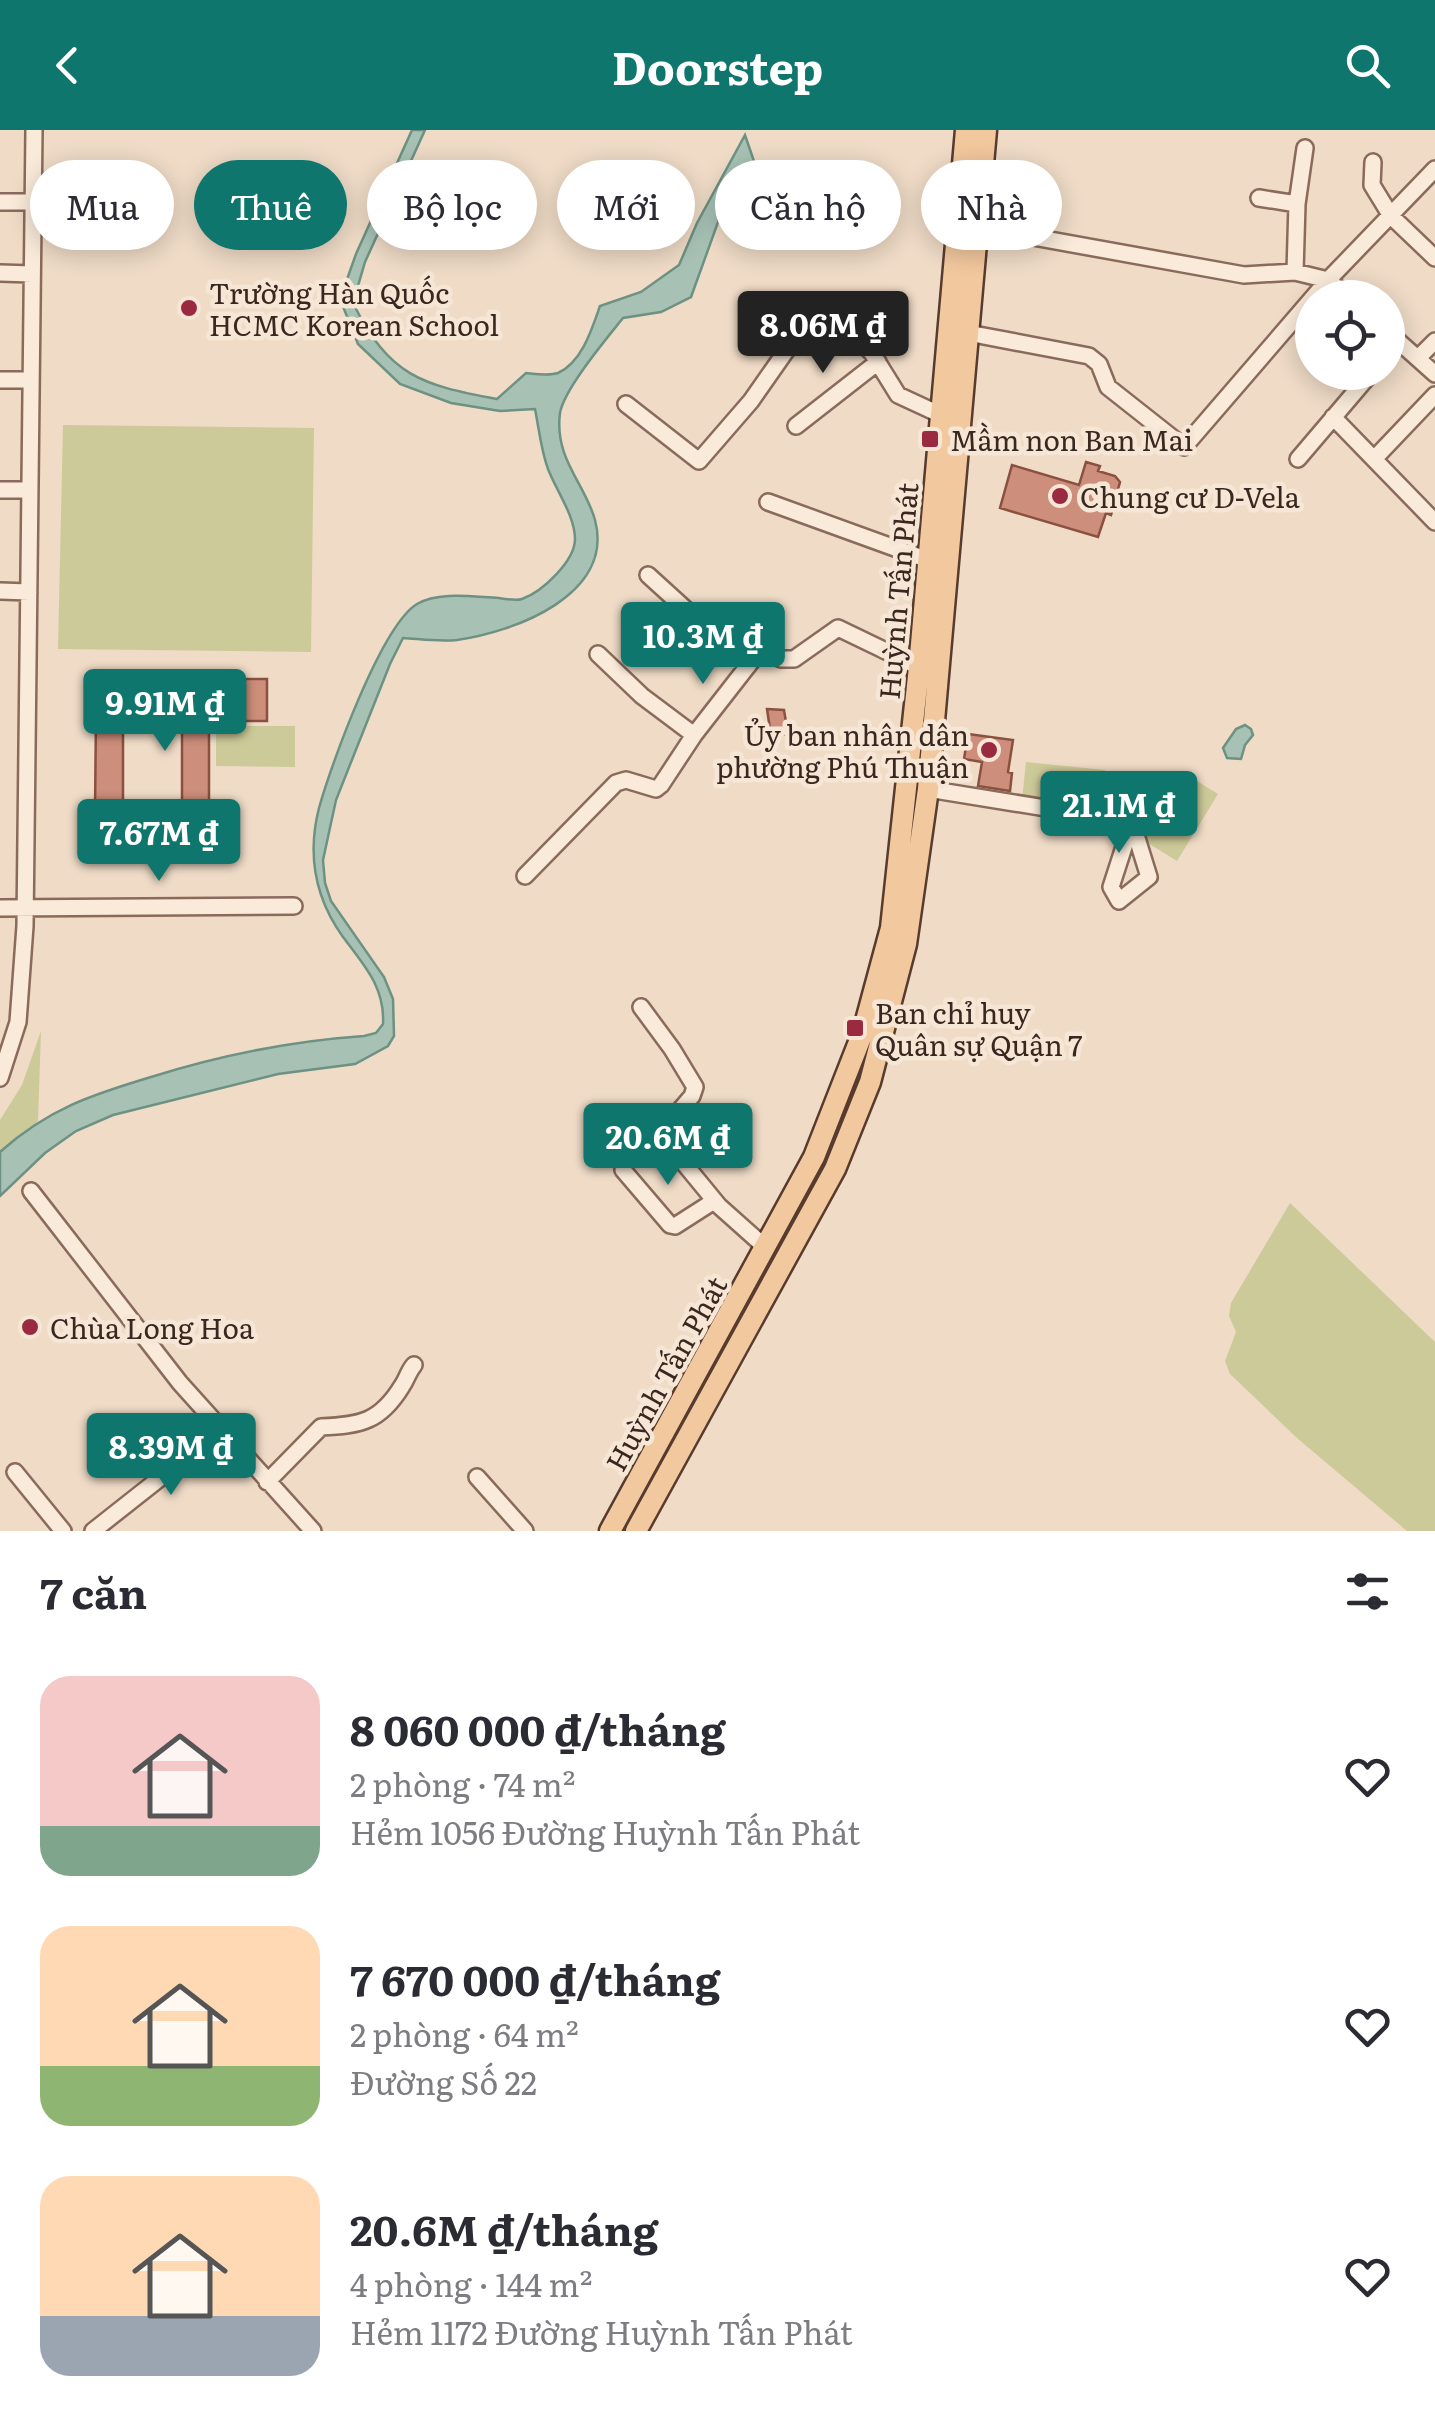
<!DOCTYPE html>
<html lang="vi">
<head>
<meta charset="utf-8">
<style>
	body { margin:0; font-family:Literata,serif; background:#f7f7f7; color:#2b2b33; height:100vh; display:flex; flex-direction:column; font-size:38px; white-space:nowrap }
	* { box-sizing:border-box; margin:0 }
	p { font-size:32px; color:#7c7c81 }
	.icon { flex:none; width:55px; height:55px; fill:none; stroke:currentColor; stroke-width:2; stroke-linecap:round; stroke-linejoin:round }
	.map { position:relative; height:1401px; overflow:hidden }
	.side { display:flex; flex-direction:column; background:#fff; flex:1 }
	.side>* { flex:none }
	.guide { position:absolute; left:30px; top:30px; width:1375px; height:90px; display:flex; gap:20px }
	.tools { position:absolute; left:1295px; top:150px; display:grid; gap:20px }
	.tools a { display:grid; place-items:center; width:110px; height:110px; border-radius:50%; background:#fff; box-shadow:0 5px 25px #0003; font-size:50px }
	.price { position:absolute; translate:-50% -85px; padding:0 22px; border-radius:10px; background:#0f766e; color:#fff; font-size:32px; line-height:65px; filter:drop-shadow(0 2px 5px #0008) }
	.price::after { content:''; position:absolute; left:50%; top:60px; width:30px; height:22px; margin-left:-15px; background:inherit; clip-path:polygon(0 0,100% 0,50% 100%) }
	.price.on { background:#222; color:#fff }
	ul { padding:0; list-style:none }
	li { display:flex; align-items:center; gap:30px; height:250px; padding:0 40px }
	li span { display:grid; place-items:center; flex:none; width:280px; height:200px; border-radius:30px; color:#555 }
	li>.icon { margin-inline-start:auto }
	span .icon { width:120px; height:120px; fill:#fffc; stroke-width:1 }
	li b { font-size:42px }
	h2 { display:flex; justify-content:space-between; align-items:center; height:120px; padding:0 40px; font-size:42px }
	.chip { padding:0 35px; border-radius:45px; background:#fff; box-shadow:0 5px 25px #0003; font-size:35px; line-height:90px }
	.chip.on { background:#0f766e; color:#fff }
	header { display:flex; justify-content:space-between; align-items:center; height:130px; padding:0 40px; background:#0f766e; color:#fff; font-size:45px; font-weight:700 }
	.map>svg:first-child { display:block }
	.green { fill:#cdca99 }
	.water { fill:#a7c2b5; stroke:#6d9182; stroke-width:2.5 }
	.building { fill:#cd8e7b; stroke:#8a5040; stroke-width:2.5; fill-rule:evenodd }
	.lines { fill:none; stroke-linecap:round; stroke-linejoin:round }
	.minor-casing { stroke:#8a6b5b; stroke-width:20 }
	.major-casing { stroke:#583b2f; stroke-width:25 }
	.minor { stroke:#f9ead9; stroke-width:15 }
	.major { stroke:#f2c89e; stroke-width:20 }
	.poi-dot { fill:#9a2a40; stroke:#f6e6d5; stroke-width:4 }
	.labels { text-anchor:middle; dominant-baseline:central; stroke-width:9; stroke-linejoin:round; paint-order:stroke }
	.poi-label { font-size:28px; fill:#3a271f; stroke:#f6e6d5; text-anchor:start }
	.street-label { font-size:28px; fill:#3a271f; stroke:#f6e6d5 }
</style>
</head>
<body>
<header><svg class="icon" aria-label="back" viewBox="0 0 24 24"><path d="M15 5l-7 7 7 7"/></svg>Doorstep<svg class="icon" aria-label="search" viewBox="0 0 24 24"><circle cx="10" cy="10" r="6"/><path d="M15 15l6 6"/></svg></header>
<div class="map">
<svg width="1435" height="1401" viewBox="0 0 1435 1401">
	<rect width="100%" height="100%" fill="#efdbc6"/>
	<!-- green -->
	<path class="green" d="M63,295L314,298L311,522L58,519Z
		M216,596H295V637L216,636Z
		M1026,632L1105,640L1101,678L1022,670Z
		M1184,643L1218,664L1177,731L1143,710Z
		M41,901L38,991L0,1022V990L22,955Z
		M1290,1073L1435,1212V1401H1407L1297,1308L1230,1244L1225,1231L1236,1202L1229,1186L1231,1173Z"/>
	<!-- water -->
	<path class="water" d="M412,0H425L365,132L353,173C389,246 421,255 497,269L526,243C536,244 549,246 558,243C582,232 592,199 600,176L641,162L679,135L697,93L745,5L757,40L726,70L691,167L661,182L623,188C607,208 564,259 560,283C554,329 585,353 595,390C615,465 514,502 457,510C439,512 420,509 403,508L390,534L336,670L323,730L325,753L331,771L384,847L393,869L394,906L388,916L355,934L278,944L113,985L76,1001L45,1023L0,1066V1022C48,979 91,965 151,947C221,925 291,911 364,906L376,903L383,894C385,857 364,835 343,807C315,768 307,725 319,678C331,635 381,496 417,474C439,461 474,467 499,468C505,469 516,471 522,469C542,462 575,431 575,409C575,386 556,360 548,339C541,320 539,299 535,279L500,281L451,273L400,254L358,214L340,169L356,124Z
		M1245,595L1251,599L1253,605L1245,615L1241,629L1227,628L1223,618L1236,599Z"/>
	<!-- building -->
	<path class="building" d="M1086,332L1100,336L1098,341L1115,346L1120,352L1111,385L1106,383L1098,407L1000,378L1012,335L1079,355Z
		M181,549H267V591H209V682H203V701H189V707H114V701H100V681H95L96,585H100V567H121V563H181ZM123,589L182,590V680L123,679Z
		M767,579L784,580L788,604L771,606Z
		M968,604L1013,610L1008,642L1012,643L1010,661L978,656L982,632L964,629Z"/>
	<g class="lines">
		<defs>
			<path id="minor" d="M1373,32L1372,55L1391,86L1435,128
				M1259,68L1297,74
				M0,72H33
				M978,97L1244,145L1295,142L1328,150L1350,168
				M1295,142L1297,74L1305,18
				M0,143L32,144
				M1388,202L1435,244
				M968,203L1089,226L1099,234L1108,257L1184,317L1328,150L1435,39
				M1418,228L1435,211
				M0,250H31
				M626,274L699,331L751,271L821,171L872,223L898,265L939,284
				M1333,287L1435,392
				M796,296L878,232
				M1375,328L1435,265
				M1298,329L1372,242
				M0,360H30
				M768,372L928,430
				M648,445L748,536
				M0,461L29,462
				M598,524L642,566L694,605
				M928,659L1132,692L1111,757L1119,771L1149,747L1132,692
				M525,746L616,653L626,650L656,659L661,655L694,605L761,519L781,529H794L838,498L919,537
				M0,778L294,776
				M641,877L672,919L695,957L692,966L663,1000L664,1009L719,1076L765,1117
				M0,948L18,892L25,796L34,0
				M623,1040L670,1095L675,1096L714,1071
				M31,1061L180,1253L313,1401
				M15,1342L63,1401
				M477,1347L525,1401
				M267,1352L321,1297C361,1295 380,1292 402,1256C407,1249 408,1242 414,1235
				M93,1401L221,1300"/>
			<path id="major" d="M610,1401L814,1027L863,902L891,798L919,537L966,0
				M636,1401L835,1039L870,952L906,814L928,659L986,0"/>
		</defs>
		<!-- minor casing -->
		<use href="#minor" class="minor-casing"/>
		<!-- major casing -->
		<use href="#major" class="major-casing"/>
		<!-- minor -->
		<use href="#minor" class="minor"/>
		<!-- major -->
		<use href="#major" class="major"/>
	</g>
	<!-- markers -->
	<g class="poi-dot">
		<circle cx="189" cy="178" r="10"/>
		<rect x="920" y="299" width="20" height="20" rx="5"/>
		<circle cx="1060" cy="366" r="10"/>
		<circle cx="989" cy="620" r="10"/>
		<rect x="845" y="888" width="20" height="20" rx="5"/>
		<circle cx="30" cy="1197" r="10"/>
	</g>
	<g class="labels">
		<!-- poi labels -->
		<g class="poi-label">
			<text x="209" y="162">Trường Hàn Quốc<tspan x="209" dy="32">HCMC Korean School</tspan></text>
			<text x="950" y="309">Mầm non Ban Mai</text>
			<text x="1080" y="366">Chung cư D-Vela</text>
			<text x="969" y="604" text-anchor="end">Ủy ban nhân dân<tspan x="969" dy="32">phường Phú Thuận</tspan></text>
			<text x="875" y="882">Ban chỉ huy<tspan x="875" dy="32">Quân sự Quận 7</tspan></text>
			<text x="50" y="1197">Chùa Long Hoa</text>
		</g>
		<!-- street labels -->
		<g class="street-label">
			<text transform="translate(897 461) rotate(-85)">Huỳnh Tấn Phát</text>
			<text transform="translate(665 1243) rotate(-61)">Huỳnh Tấn Phát</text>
		</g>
	</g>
</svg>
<div class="tools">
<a><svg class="icon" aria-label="locate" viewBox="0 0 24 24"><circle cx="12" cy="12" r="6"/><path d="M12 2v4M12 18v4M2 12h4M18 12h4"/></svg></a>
</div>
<b class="price on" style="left:823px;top:246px">8.06M ₫</b>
<b class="price" style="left:703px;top:557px">10.3M ₫</b>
<b class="price" style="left:165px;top:624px">9.91M ₫</b>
<b class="price" style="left:1119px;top:726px">21.1M ₫</b>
<b class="price" style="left:159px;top:754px">7.67M ₫</b>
<b class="price" style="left:668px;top:1058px">20.6M ₫</b>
<b class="price" style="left:171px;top:1368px">8.39M ₫</b>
<div class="guide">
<a class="chip">Mua</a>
<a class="chip on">Thuê</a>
<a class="chip">Bộ lọc</a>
<a class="chip">Mới</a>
<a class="chip">Căn hộ</a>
<a class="chip">Nhà</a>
</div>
</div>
<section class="side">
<h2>7 căn<svg class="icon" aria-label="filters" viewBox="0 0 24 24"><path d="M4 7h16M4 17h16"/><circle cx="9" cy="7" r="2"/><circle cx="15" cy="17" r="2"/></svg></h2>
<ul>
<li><span style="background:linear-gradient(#f6c9c9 75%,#7fa58c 0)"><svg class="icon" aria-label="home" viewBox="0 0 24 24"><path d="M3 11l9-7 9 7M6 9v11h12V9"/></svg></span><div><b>8 060 000 ₫/tháng</b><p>2 phòng · 74 m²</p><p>Hẻm 1056 Đường Huỳnh Tấn Phát</p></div><svg class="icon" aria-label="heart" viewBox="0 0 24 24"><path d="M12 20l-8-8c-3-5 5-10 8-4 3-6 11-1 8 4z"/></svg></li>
<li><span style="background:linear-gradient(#ffd9b3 70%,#8fb573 0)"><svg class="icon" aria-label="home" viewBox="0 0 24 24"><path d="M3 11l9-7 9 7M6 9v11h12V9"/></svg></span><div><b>7 670 000 ₫/tháng</b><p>2 phòng · 64 m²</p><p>Đường Số 22</p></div><svg class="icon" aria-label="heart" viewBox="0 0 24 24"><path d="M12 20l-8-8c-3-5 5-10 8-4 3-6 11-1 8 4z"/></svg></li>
<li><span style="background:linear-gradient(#ffd9b3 70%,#9aa5b1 0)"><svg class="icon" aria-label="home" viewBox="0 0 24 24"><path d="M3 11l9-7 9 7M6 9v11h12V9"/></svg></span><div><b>20.6M ₫/tháng</b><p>4 phòng · 144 m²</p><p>Hẻm 1172 Đường Huỳnh Tấn Phát</p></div><svg class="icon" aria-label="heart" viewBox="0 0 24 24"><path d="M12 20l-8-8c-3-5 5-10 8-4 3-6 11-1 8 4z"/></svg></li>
</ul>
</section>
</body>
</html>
